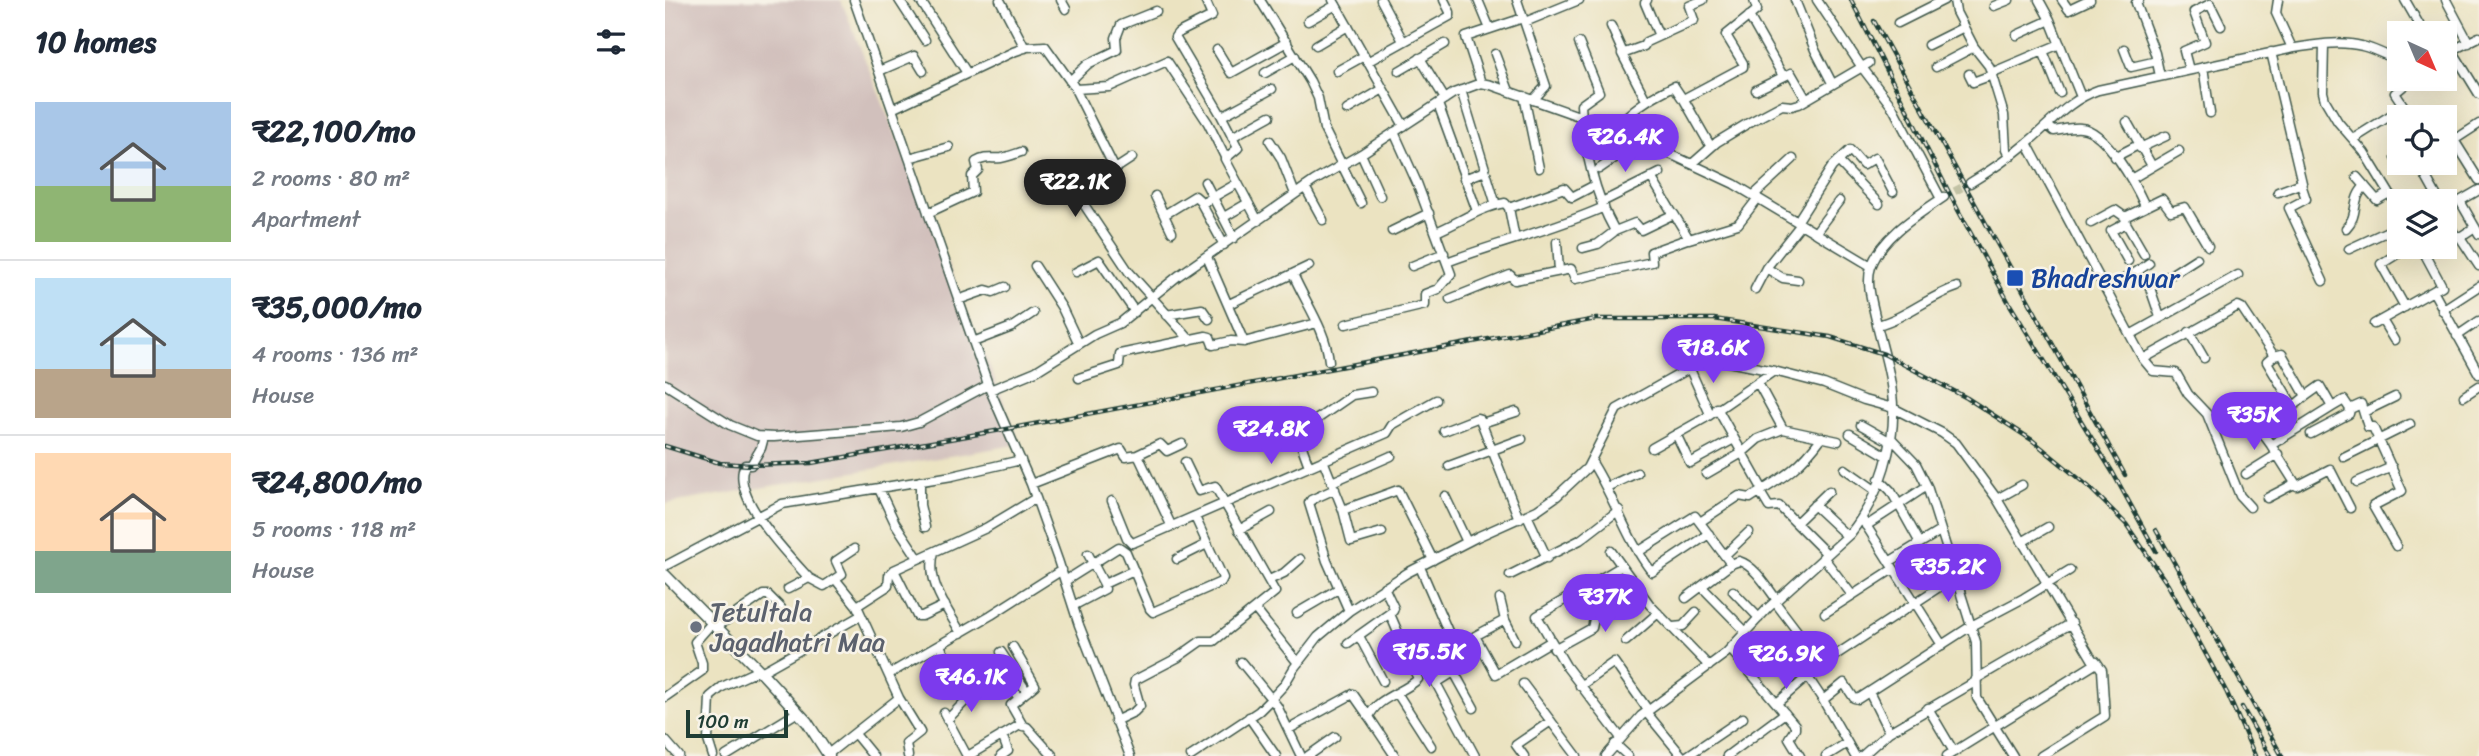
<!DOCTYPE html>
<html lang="en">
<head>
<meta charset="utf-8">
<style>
	body { margin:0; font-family:Sriracha,sans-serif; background:#f6f6f7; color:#1f2937; height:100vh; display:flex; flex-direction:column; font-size:26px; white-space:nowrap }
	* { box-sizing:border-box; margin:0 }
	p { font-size:23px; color:#747a83 }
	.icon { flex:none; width:38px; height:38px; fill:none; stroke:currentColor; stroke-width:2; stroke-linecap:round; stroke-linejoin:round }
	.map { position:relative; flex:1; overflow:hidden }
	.panel { display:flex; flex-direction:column; background:#fff; width:665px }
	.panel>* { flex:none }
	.needle { width:46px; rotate:136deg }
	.controls { position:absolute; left:1722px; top:21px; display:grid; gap:14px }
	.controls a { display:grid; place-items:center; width:70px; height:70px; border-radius:0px; background:#fff; box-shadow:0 7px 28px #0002; font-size:35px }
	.scale { position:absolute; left:21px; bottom:18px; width:102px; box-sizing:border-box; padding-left:7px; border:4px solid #1f3d34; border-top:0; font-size:19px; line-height:24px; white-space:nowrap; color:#1f3d34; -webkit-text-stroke:5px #f7f3e8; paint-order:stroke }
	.price { position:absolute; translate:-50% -60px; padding:0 16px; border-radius:24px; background:#7c3aed; color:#fff; font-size:23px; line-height:46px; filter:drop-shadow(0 2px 4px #0008) }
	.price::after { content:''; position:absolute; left:50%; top:42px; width:21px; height:16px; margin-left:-10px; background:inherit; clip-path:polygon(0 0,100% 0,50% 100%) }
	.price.active { background:#222; color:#fff }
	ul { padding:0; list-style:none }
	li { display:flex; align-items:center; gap:21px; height:175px; padding:0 35px }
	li+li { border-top:2px solid #e0e1e3 }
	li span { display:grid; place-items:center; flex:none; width:196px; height:140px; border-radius:0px; color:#555 }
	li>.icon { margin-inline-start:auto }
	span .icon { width:84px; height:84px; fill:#fffc; stroke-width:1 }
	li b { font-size:30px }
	h2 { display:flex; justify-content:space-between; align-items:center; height:84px; padding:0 35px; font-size:30px }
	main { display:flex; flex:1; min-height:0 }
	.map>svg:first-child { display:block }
	.industrial { fill:#d1c0bc }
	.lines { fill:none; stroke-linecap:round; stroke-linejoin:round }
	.minor-tunnel { stroke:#c2c2a5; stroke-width:8; stroke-dasharray:8 4; stroke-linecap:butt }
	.minor-casing { stroke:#3e5649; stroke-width:11 }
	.major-casing { stroke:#3e5649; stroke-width:13 }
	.minor { stroke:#fff; stroke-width:8 }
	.major { stroke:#fff; stroke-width:10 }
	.rail-casing { stroke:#1f3d34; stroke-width:4.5 }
	.rail { stroke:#f7f3e8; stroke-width:2; stroke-dasharray:5; stroke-linecap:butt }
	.transit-dot { fill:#1a4fb4; stroke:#f7f3e8; stroke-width:2.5 }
	.worship-dot { fill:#6b7280; stroke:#f7f3e8; stroke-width:2.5 }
	.labels { text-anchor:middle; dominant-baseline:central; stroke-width:5; stroke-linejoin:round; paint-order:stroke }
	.transit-label { font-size:26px; fill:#164399; stroke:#f7f3e8; text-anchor:start }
	.worship-label { font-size:26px; fill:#5b616d; stroke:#f7f3e8; text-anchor:start }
</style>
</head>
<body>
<main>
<section class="panel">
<h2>10 homes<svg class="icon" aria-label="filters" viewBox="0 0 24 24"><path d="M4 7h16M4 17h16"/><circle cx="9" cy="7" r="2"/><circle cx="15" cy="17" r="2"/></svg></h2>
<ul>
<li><span style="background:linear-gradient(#a9c7e8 60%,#8fb573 0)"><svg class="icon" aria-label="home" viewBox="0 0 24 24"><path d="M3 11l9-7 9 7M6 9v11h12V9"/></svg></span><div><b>₹22,100/mo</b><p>2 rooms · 80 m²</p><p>Apartment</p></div></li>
<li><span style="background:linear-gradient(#bfe0f5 65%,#b9a48a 0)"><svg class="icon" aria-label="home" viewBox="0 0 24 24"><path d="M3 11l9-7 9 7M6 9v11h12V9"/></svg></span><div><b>₹35,000/mo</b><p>4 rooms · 136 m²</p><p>House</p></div></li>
<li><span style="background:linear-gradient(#ffd9b3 70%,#7fa58c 0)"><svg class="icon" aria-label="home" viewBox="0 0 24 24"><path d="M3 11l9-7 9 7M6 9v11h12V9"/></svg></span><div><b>₹24,800/mo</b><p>5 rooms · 118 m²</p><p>House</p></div></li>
</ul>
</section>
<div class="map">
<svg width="1814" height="756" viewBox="0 0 1814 756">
	<rect width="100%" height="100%" fill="#f7f3e8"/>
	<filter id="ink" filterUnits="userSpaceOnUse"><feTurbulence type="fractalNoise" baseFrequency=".0143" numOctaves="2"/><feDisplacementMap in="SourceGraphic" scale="14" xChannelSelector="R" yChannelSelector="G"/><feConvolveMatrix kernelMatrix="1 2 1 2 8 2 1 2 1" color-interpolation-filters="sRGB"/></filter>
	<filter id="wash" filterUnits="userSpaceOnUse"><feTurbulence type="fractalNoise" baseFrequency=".00686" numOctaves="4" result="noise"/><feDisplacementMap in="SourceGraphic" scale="28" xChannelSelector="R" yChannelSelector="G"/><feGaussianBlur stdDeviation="1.57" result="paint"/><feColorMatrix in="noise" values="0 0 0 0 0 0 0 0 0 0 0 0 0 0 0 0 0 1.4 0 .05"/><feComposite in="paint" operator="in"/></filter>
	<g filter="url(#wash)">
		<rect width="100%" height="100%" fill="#ebe3c1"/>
		<!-- industrial -->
		<path class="industrial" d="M0,0H176L356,444L0,504Z"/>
	</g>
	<g filter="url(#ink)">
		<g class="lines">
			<!-- minor-tunnel -->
			<path class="minor-tunnel" d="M1279,197L1305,183"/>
			<defs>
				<path id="minor" d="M189,0L325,390L366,484L393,560L414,625L465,756
					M234,0L260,40
					M255,0L302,73
					M335,0L360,48
					M396,0L401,9
					M540,0L547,16L513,33L510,37L556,115L573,148L560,159L593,221
					M595,0L645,81L653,98L659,129L696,203
					M668,0L739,126
					M716,0L738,41
					M813,0L825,29
					M852,0L881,86L868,100
					M982,0L980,3L994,36
					M1130,0L1150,50L1167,83
					M1152,0L1196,66L1228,108L1276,199
					M1289,0L1291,12L1309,47L1324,66L1339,115L1341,150L1344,156
					M1374,0L1385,20L1416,97
					M1397,0L1404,10L1425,0
					M1474,0L1471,3L1490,53L1495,76
					M1613,0L1611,13L1627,48
					M1740,0L1759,33
					M1781,0L1804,43
					M1329,6L1344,0
					M1084,16L1118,76
					M643,21L671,5
					M860,22L914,0
					M1233,23L1279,0
					M946,26L958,53
					M1352,35L1385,20
					M914,43L934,92L916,105C918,146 930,196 950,231L970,223L976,230L1009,214L1024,239L1073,224L1093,198
					M1659,44L1658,92L1660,100L1673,122L1699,152L1734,209
					M651,45L683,26
					M1263,45L1299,27
					M1459,49L1466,67L1492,61
					M552,50L566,73L622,42
					M1787,50L1814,94
					M1606,52L1637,183L1613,192
					M830,54L844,91
					M1780,54L1814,37
					M755,58L780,99
					M702,62L785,16V12L779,0
					M1271,67L1309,47
					M1538,67L1545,113
					M1524,70L1519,51L1540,42L1529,12L1545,4L1556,26
					M214,71L249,56L258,71
					M672,71L699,56
					M734,71L780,44
					M600,73L630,56
					M1326,73L1378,51
					M1304,74L1308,82L1327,75
					M405,81L423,64L452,50L451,38L456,25L491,11
					M816,83L801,37L858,18
					M410,89L444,87L502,61L543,123L560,157
					M796,90L831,205
					M1091,90L1126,73L1141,99
					M1395,93L1378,51L1395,44
					M859,96L874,168
					M1018,98L1046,147
					M981,100L957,54L979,46L981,42L1029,20L1024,6L1038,0
					M773,104L812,211
					M227,109L348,52L362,47L380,46L408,85L450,169
					M682,110L718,89
					M557,116L607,89
					M1746,117L1730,93L1747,79
					M1462,122L1487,166
					M1382,125L1389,131C1397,130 1407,127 1416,128C1441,130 1471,186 1480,206
					M950,129C966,109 986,97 1009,86L1017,98H1020L1078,67V63L1061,35L1092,10L1089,0
					M567,137L605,116
					M1688,139L1739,107
					M1789,140L1814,180
					M605,141L616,158L630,194
					M1362,143L1478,359L1488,371L1511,373L1523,394L1542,414L1575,496L1585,507
					M1780,146L1814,124
					M1475,148L1501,136
					M696,154L715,196
					M1450,157L1473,145
					M244,158L284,147
					M467,158L412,194L464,272L525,340
					M1731,158L1734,156
					M1173,161L1214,204
					M1761,163L1756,168L1771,195
					M1027,164L1052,142L1085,122L1117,105L1127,106L1134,104L1204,63
					M934,169L976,140
					M986,177L1008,214
					M1692,177L1712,200L1724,193
					M799,179L820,171
					M1466,179L1514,151
					M540,182L569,238
					M1305,183C1325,171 1345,157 1363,142C1386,123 1404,100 1433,90L1624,49C1647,45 1674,40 1697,46C1710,49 1722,56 1734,61
					M1636,184L1641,199L1624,208L1658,281
					M640,187L658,220
					M1814,190L1795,201L1814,234
					M1089,195L1128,159
					M490,196L499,215L530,196L538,203L573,183
					M937,202L995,173
					M536,203L559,245
					M844,208L850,239
					M263,213L308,192L307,176L313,170L311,162C321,156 326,159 336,158C343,157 350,154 356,152
					M499,215L507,232
					M1780,216L1791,237L1795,236
					M559,217L583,203
					M1460,217L1461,223L1446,231L1463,261
					M1132,222L1167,167L1185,150L1198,165L1210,158L1228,192
					M1426,223L1450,210L1460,217L1497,199L1506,211L1520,207L1543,246
					M1461,223L1479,254
					M1810,227L1795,237L1814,266
					M1681,228C1695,214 1685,200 1700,186
					M727,231L764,213
					M771,232C795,222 815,207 840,203L844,208L899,188L907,197L930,185
					M1150,233L1174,201
					M892,242L894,271
					M918,248L933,244L950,231
					M1684,249L1734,226
					M1737,251L1716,264L1740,307
					M542,257L579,342
					M782,262C834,242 888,230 939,207
					M370,266L397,308L414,344
					M747,266L779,253
					M1101,268L1118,278L1133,280
					M411,272L434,260L470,312
					M628,274C640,302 661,330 664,361
					M1090,289L1101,268L1136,224
					M1440,289L1467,275L1484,263
					M1768,291L1814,374
					M785,299L845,275L850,280L906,269L910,279L987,262L986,252L1022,239
					M293,300L321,290L328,292L340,287
					M564,304L644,266
					M1777,310L1814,286
					M501,315L537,309L544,319
					M1495,317L1485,288L1532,258
					M1717,320L1729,340
					M681,324L760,305V294L773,289L786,274L752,183L729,132
					M1709,324L1777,286L1756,247
					M1212,325C1241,318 1264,296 1292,287
					M1524,332L1539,358
					M1465,335L1573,275
					M1792,336L1814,321
					M308,342L347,327L368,313
					M1609,356L1617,354L1641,396L1655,386L1667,407L1606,445L1632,486L1665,469L1685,508
					M1478,359L1573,306L1577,308L1609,356L1602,362L1627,404L1630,405L1641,396
					M1024,367L1045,414
					M414,378L454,365L455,354L541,336L545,337L548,345L566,341L579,342L652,323
					M1093,383L1118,429L1173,441
					M0,384L65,425L92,436L109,437L236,427L254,422L323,385
					M325,390L371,371L430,334L455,323L513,276L649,181L696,154L789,93L816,83L826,85L956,131L1069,184L1206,266
					M1799,396L1814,386
					M1667,407L1679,400L1685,409L1696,404L1703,427H1708L1737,491L1708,506L1731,546
					M1052,408L1098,490
					M1699,412L1730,397
					M817,423L851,412
					M1196,425L1226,442
					M1593,427L1606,445
					M779,431L812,418L815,419L854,519
					M597,432L623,422L631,434
					M1011,434L1025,463L1069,439
					M1185,434L1222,456
					M1646,434L1684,414L1685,409
					M99,437L96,448L86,465H80C64,495 124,556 144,578
					M1226,438L1251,464L1262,486L1311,642L1312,698L1348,756
					M987,448L1042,417L1109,371
					M472,455L495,444L502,451L517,444
					M1679,457L1745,424
					M658,460L678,510L686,541L717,532
					M926,461C949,496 961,539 987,572L1044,534
					M644,466L632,433L687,395L706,392
					M784,466L857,439
					M1180,469L1210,490
					M1041,474L1077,453L1093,439L1118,429
					M1581,474L1613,454
					M1214,479L1226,491L1255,543
					M255,481V505L260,527
					M667,482L726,456
					M1692,482L1727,467
					M366,484L456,449L461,457L473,455L506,525
					M942,487L972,473
					M214,489L230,523L253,558
					M670,489L646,500L644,503L662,561L684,611
					M1095,492L1104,507L1114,506L1162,554
					M780,496L802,542
					M1602,498L1629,484
					M1332,499L1357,485
					M447,501L462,538L467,543L470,542L722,433L727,425L771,400
					M1149,505L1182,536
					M678,510L733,490L768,560
					M862,515L882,558
					M1197,519L1277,645
					M1035,522L1074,496L1085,498C1117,478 1134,469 1157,437
					M1131,523L1164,491
					M1201,526L1262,486
					M574,530L606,512
					M1357,542L1383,527
					M946,551L985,605L1044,666
					M269,552C261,582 281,607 296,633
					M973,552L1030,516L1066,564
					M1060,555L1084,532
					M1158,557L1187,595
					M512,559L542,544
					M1224,562L1275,531
					M0,566L117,504L287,476L356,460
					M755,567L798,666L771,683L810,756
					M229,570L252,616H257L280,605
					M845,575L915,540L954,510
					M604,580L619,573L635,559
					M400,581L454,547L461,552L485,609L488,612L556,582L558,578L530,517
					M439,584L469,570
					M1037,587L1081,632
					M123,589L144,578L159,586L177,574L171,561L189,549
					M1068,591L1094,618
					M1021,598L1066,564L1074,561C1090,566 1102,587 1112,600
					M835,599L840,620L810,636L831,674L885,642
					M1110,602L1157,664
					M192,606L223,586L224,575L229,570L321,528L371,498
					M408,606L440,589L439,584L423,554
					M590,609L633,663
					M632,613L673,589
					M1160,613L1228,569
					M725,614L753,679C739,693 712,697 704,717L730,756
					M840,620L850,640
					M1008,627L1018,626L1031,612
					M50,628L98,595H103L116,608
					M694,636L718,681
					M961,641L993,613
					M683,643L728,611L729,608L719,587
					M275,645C282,661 293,684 311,690C320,686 326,675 335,673L354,698
					M348,647L370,685L346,705L358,726
					M889,649L927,628L929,619L975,592
					M1065,649L1130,725V729L1124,738L1135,756
					M336,652L362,692
					M576,662L612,706L636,756
					M746,664L768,653L767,646L785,637
					M96,672L195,616
					M789,672L809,708
					M224,674L326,615L397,570
					M1087,674L1134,634
					M1142,676L1158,700L1190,756
					M1311,679L1407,623
					M858,684L912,756
					M915,686L949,662L983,710
					M1204,692L1224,732
					M732,693L766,746
					M0,697L37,671V663L30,642L46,624
					M234,698L255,732L241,743L243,756
					M1158,700L1179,683L1189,698L1193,699L1306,626L1359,598L1405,570
					M1112,703L1157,664L1291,576
					M1263,708L1289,752
					M981,712L1017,756
					M279,713L302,756
					M584,717L611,756
					M282,720L311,690
					M450,721L469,712L475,706L469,685L470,680L512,658L536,641H549L610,592L550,486L534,491L520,462
					M624,729L688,694L704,717
					M190,734L208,756
					M956,738L901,666L872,616L957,566
					M0,740L14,756
					M950,744L963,756
					M163,754L234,698L192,606L171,580
					M48,756L43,740L45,697L57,687L94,670
					M61,756L133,712
					M303,756L355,725L362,727L388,756
					M336,756L343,751L337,735
					M526,756L594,711L606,699L619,685L629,668L653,637L684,611L742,573L812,537L872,510L892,496L922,468L952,409L1038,361H1058L1109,371L1159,384L1199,400L1228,408L1277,433L1291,443L1332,499L1430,664L1282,756
					M643,756L670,737
					M859,756L851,745L886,721
					M941,756L976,716L1061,653L1103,608L1185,534C1215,496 1233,441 1227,393C1225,370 1217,347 1212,325C1209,308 1200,284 1206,267C1217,236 1254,214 1279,197
					M1022,756L1078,718
					M1062,756L1120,713
					M1161,756L1182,743
					M1197,756L1224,732L1310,682
					M1376,756L1440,716L1437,670L1431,661"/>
				<path id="major" d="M0,575L96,672L142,722L164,756"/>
			</defs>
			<!-- minor casing -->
			<use href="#minor" class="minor-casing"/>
			<!-- major casing -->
			<use href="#major" class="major-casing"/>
			<!-- minor -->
			<use href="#minor" class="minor"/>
			<!-- major -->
			<use href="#major" class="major"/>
			<defs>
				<path id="rail" d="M1186,0L1293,210L1344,303L1448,473L1491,551
					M1209,21L1460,475
					M0,446L55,463L86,465L146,463L342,429L931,319H1049L1165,337L1219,354L1302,398L1367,440L1424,487L1461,524L1503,585L1562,693L1590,756
					M1491,530L1617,756
					M1577,707L1605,756"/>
			</defs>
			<!-- rail casing -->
			<use href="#rail" class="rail-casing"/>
			<!-- rail -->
			<use href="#rail" class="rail"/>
		</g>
	</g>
	<!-- markers -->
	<rect class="transit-dot" x="1341" y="269" width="18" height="18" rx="3.5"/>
	<circle class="worship-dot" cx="31" cy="627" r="7"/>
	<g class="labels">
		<!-- transit labels -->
		<g class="transit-label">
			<text x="1366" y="278">Bhadreshwar</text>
		</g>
		<!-- worship labels -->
		<g class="worship-label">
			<text x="45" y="612">Tetultala<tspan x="45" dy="30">Jagadhatri Maa</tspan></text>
		</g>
	</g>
</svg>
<div class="controls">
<a><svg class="needle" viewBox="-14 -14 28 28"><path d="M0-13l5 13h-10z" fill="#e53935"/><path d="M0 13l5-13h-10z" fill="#747a83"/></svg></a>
<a><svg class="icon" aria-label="locate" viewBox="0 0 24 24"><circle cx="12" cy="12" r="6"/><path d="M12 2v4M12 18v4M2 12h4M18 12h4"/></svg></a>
<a><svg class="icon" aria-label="layers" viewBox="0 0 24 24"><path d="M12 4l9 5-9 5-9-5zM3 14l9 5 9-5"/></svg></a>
</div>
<div class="scale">100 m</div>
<b class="price" style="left:960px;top:174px">₹26.4K</b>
<b class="price active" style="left:410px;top:219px">₹22.1K</b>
<b class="price" style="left:1048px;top:385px">₹18.6K</b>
<b class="price" style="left:1589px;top:452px">₹35K</b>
<b class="price" style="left:606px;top:466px">₹24.8K</b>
<b class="price" style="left:1283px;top:604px">₹35.2K</b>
<b class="price" style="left:940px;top:634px">₹37K</b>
<b class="price" style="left:764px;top:689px">₹15.5K</b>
<b class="price" style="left:1121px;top:691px">₹26.9K</b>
<b class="price" style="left:306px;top:714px">₹46.1K</b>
</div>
</main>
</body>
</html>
